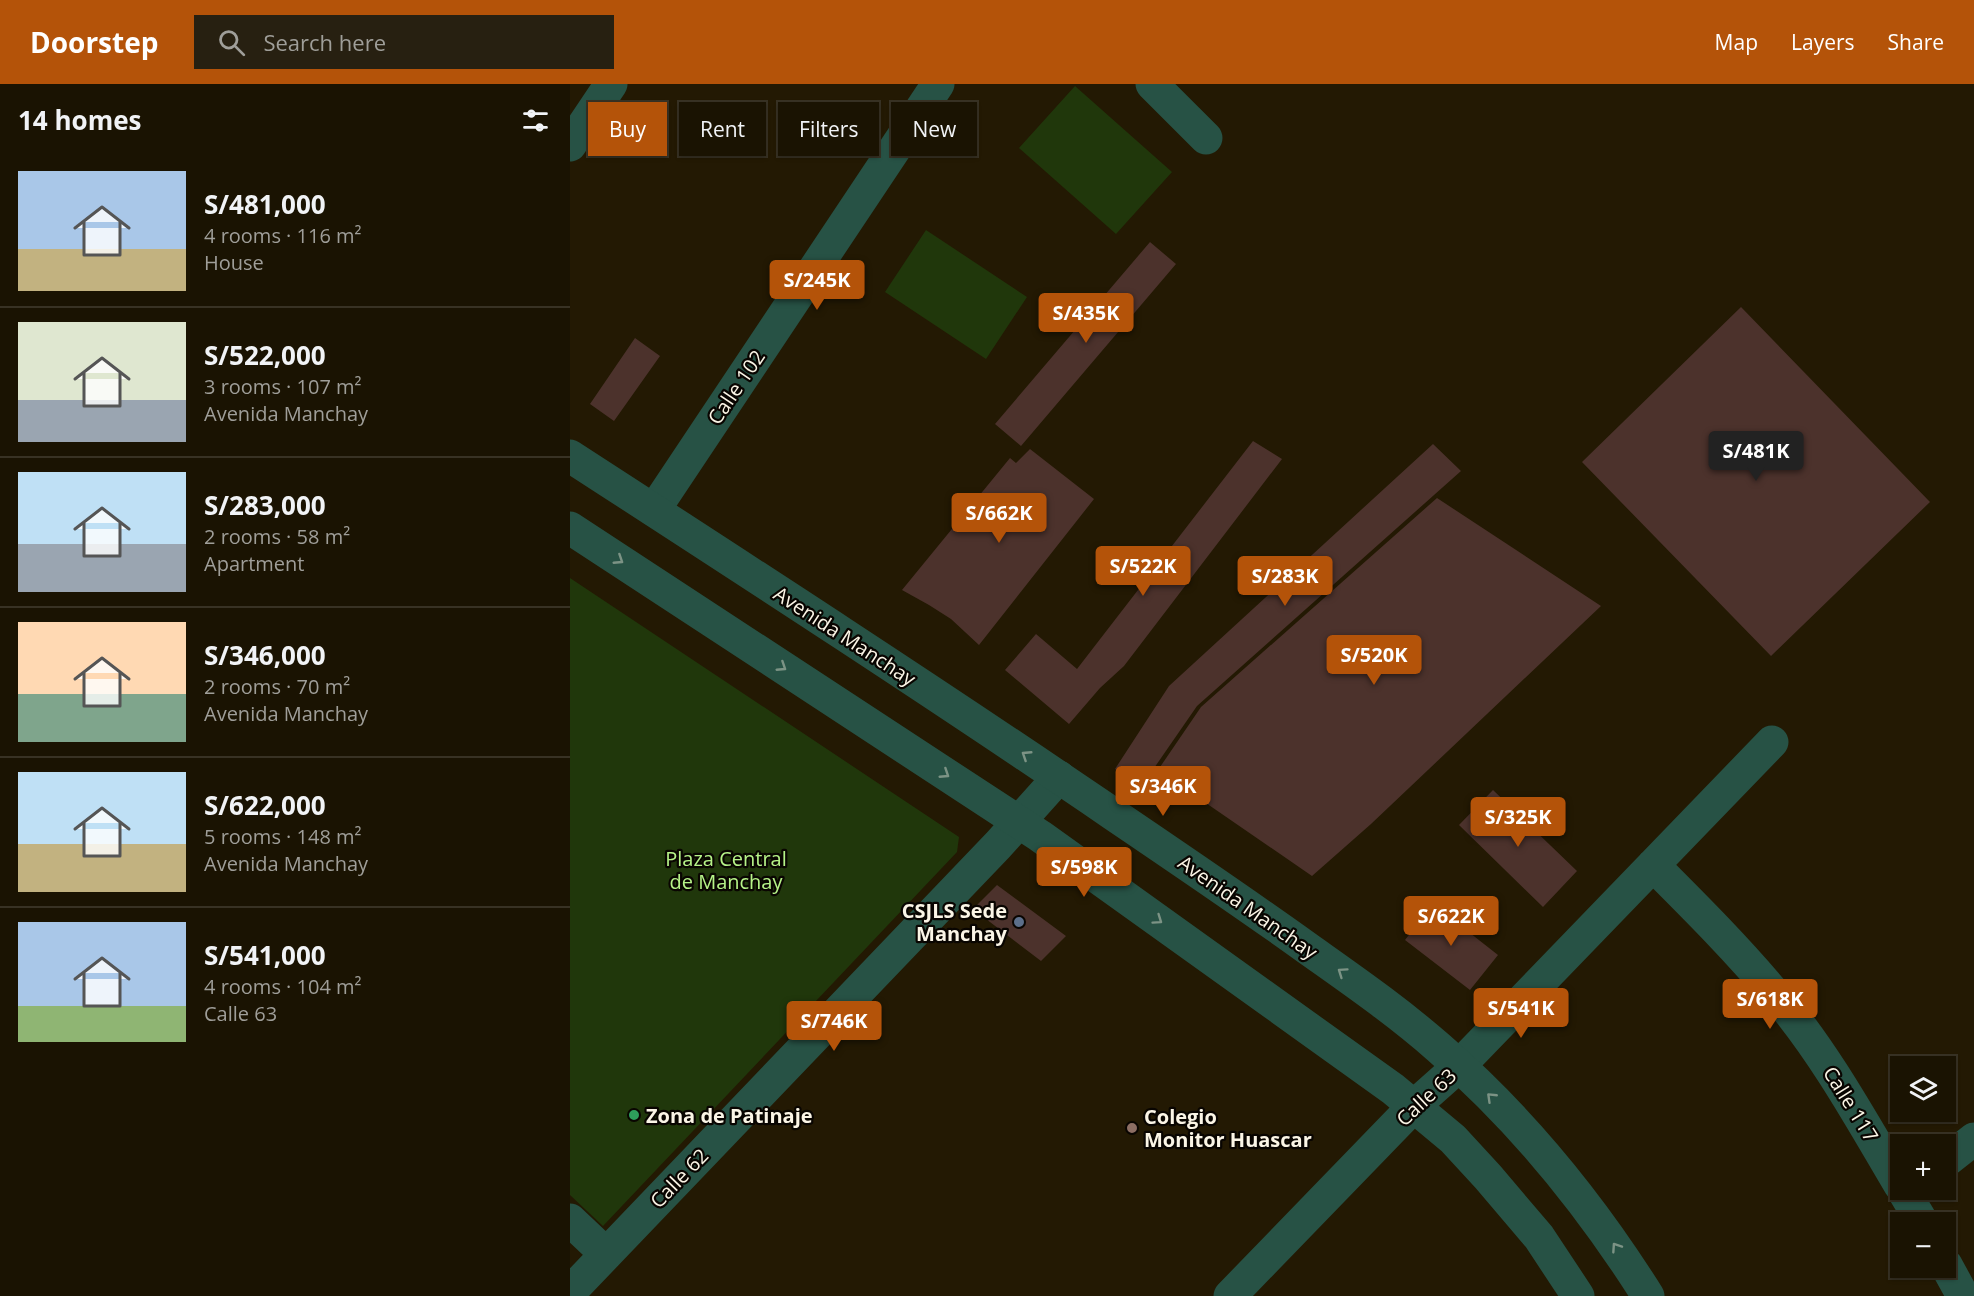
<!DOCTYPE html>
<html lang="en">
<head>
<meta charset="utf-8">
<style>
	body { margin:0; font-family:"Open Sans",sans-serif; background:#272011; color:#f1f3f6; height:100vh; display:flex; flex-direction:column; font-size:22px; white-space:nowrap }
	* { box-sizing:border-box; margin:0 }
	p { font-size:20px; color:#9f9e99 }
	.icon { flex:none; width:33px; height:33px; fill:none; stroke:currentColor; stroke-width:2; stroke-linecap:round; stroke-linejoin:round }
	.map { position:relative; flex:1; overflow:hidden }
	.panel { display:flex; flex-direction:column; background:#1a1302; width:570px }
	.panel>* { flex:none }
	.banner { position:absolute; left:18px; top:18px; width:570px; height:54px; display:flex; gap:12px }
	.tools { position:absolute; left:1320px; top:972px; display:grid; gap:12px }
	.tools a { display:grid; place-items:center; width:66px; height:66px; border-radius:0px; background:#1a1302; box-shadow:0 2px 4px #0004,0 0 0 2px #383224; font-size:30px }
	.price { position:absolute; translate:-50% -51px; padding:0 14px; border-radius:6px; background:#b45309; color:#fff; font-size:20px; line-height:39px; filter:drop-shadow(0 2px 3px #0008) }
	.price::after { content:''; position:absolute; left:50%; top:36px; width:18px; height:14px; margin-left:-9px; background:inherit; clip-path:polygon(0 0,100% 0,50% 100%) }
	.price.current { background:#222; color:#fff }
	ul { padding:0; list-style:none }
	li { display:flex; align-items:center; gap:18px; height:150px; padding:0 18px }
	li+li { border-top:2px solid #383224 }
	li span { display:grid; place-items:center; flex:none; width:168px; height:120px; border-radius:0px; color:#555 }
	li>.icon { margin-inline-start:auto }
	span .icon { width:72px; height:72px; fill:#fffc; stroke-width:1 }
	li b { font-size:26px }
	h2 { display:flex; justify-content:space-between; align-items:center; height:72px; padding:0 18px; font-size:26px }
	.chip { padding:0 21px; border-radius:0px; background:#1a1302; box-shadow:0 2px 4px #0004,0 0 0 2px #383224; font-size:21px; line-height:54px }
	.chip.current { background:#b45309; color:#fff }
	header { display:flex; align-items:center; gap:36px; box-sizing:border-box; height:84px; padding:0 30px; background:#b45309; color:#fff }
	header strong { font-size:28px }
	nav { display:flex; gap:33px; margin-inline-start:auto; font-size:21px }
	.search { width:420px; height:54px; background:#272011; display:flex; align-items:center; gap:15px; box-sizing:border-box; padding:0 21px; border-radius:0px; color:#9f9e99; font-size:22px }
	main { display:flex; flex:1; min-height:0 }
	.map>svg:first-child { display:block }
	.green { fill:#20370b }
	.building { fill:#4c322c }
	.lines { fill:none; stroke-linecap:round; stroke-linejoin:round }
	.minor { stroke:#275245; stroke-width:33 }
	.tertiary { stroke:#275245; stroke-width:33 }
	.oneway { stroke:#7c9385 }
	.service-dot { fill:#5c6f8a; stroke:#090501; stroke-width:2 }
	.leisure-dot { fill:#2e9e5b; stroke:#090501; stroke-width:2 }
	.education-dot { fill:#8d6e63; stroke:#090501; stroke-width:2 }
	.labels { text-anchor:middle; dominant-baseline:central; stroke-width:4.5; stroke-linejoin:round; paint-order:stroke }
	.street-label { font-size:20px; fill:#fbf5e6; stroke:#090501 }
	.park-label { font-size:20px; fill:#b6f388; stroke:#090501 }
	.poi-label { font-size:20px; font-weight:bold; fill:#fbf5e6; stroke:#090501; text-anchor:start }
</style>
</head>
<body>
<header>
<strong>Doorstep</strong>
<div class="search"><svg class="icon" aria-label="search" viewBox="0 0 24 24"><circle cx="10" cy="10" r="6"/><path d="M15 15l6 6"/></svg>Search here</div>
<nav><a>Map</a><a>Layers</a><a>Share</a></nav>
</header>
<main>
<section class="panel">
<h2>14 homes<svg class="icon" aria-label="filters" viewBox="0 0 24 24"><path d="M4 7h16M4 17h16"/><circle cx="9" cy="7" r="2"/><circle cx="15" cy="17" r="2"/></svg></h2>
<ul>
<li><span style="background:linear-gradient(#a9c7e8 65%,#c2b280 0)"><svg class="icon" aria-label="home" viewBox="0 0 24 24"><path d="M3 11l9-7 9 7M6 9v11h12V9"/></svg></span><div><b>S/481,000</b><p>4 rooms · 116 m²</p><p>House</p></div></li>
<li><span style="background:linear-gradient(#dfe7d0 65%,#9aa5b1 0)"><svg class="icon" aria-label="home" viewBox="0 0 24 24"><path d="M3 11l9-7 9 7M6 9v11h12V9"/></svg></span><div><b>S/522,000</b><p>3 rooms · 107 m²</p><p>Avenida Manchay</p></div></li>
<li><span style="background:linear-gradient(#bfe0f5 60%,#9aa5b1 0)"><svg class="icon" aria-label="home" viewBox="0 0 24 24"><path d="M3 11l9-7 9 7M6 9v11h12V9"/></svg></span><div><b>S/283,000</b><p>2 rooms · 58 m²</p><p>Apartment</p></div></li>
<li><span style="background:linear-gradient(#ffd9b3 60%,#7fa58c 0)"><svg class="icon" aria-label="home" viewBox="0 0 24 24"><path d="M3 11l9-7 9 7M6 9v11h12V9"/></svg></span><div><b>S/346,000</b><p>2 rooms · 70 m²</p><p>Avenida Manchay</p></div></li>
<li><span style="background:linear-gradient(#bfe0f5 60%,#c2b280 0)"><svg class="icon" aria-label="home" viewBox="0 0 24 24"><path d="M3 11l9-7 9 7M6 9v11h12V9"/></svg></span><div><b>S/622,000</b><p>5 rooms · 148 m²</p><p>Avenida Manchay</p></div></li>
<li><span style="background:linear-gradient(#a9c7e8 70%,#8fb573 0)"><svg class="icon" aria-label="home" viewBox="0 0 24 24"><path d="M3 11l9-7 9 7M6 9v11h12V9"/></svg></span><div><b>S/541,000</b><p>4 rooms · 104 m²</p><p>Calle 63</p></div></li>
</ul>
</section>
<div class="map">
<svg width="1404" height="1212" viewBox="0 0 1404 1212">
	<rect width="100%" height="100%" fill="#231903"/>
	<!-- green -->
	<path class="green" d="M505,2L602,88L546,150L449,64Z
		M356,146L457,213L416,275L315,208Z
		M0,494L389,753L387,768L33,1142L0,1111Z"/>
	<!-- building -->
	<path class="building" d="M580,158L606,180L451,362L425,340Z
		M1171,223L1360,418L1201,572L1012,378Z
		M65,254L90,272L44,337L20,320Z
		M683,357L712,375L554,582L530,604L499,640L435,586L466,550L507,585Z
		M863,360L891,387L627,622L571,703L545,685L599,602Z
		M460,365L524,415L409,561L381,535L359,521L332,506L440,374L446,379Z
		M867,414L1031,522L801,740L742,792L588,686L631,623Z
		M923,706L1007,787L973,823L889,741Z
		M427,801L496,852L471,877L403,825Z
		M863,820L928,871L900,906L835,856Z"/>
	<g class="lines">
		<!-- minor -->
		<path class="minor" d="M582,0L636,54
			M84,426L368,0
			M1083,781C1126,824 1169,867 1208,914C1256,971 1292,1037 1330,1101
			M1376,1077L1404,1055
			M1333,1106L1352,1138
			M0,1136L36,1170
			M1376,1181L1393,1212
			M0,1208L428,761L489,693
			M660,1212L844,1022L889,982L1202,658"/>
		<!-- tertiary -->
		<path class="tertiary" d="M0,61L41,0
			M0,372C182,490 364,608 543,730C608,774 673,818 737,864C782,896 827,927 869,964C951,1035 1020,1120 1078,1212
			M0,444L470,752L823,1005L883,1055L918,1093L969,1153L1008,1212"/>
	</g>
	<!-- one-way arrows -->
	<defs><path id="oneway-chevron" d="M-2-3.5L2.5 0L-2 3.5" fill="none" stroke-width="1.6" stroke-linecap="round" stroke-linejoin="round" transform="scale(1.5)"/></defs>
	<g class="oneway">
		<use href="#oneway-chevron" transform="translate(49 476) rotate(33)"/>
		<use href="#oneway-chevron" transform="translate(212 583) rotate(33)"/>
		<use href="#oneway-chevron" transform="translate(456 671) rotate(-147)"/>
		<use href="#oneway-chevron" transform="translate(375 690) rotate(33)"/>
		<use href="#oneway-chevron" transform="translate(588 836) rotate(35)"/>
		<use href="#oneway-chevron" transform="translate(772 888) rotate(-145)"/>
		<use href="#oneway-chevron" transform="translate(921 1013) rotate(-136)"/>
		<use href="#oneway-chevron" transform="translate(1046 1163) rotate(-124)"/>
	</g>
	<!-- markers -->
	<circle class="service-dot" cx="449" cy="838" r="6"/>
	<circle class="leisure-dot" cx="64" cy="1031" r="6"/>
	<circle class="education-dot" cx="562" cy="1044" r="6"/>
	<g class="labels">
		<!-- street labels -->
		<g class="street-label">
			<text transform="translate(166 303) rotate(-56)">Calle 102</text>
			<text transform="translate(275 552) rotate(33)">Avenida Manchay</text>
			<text transform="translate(678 823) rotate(35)">Avenida Manchay</text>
			<text transform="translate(856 1013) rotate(-43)">Calle 63</text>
			<text transform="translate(1281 1020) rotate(58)">Calle 117</text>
			<text transform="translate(109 1094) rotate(-46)">Calle 62</text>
		</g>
		<!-- park labels -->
		<g class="park-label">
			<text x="156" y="774">Plaza Central<tspan x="156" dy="23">de Manchay</tspan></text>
		</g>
		<!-- poi labels -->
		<g class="poi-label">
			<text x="437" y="826" text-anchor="end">CSJLS Sede<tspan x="437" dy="23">Manchay</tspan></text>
			<text x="76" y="1031">Zona de Patinaje</text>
			<text x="574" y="1032">Colegio<tspan x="574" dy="23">Monitor Huascar</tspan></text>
		</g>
	</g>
</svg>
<div class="tools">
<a><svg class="icon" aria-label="layers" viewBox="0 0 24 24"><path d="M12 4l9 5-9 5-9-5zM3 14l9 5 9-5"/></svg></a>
<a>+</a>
<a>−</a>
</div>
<b class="price" style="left:247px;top:227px">S/245K</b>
<b class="price" style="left:516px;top:260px">S/435K</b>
<b class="price current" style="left:1186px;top:398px">S/481K</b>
<b class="price" style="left:429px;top:460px">S/662K</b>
<b class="price" style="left:573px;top:513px">S/522K</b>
<b class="price" style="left:715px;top:523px">S/283K</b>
<b class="price" style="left:804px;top:602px">S/520K</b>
<b class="price" style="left:593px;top:733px">S/346K</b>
<b class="price" style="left:948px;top:764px">S/325K</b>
<b class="price" style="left:514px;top:814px">S/598K</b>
<b class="price" style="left:881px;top:863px">S/622K</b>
<b class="price" style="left:1200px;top:946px">S/618K</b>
<b class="price" style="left:951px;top:955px">S/541K</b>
<b class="price" style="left:264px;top:968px">S/746K</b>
<div class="banner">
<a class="chip current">Buy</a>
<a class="chip">Rent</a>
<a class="chip">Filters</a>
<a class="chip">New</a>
</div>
</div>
</main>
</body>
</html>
